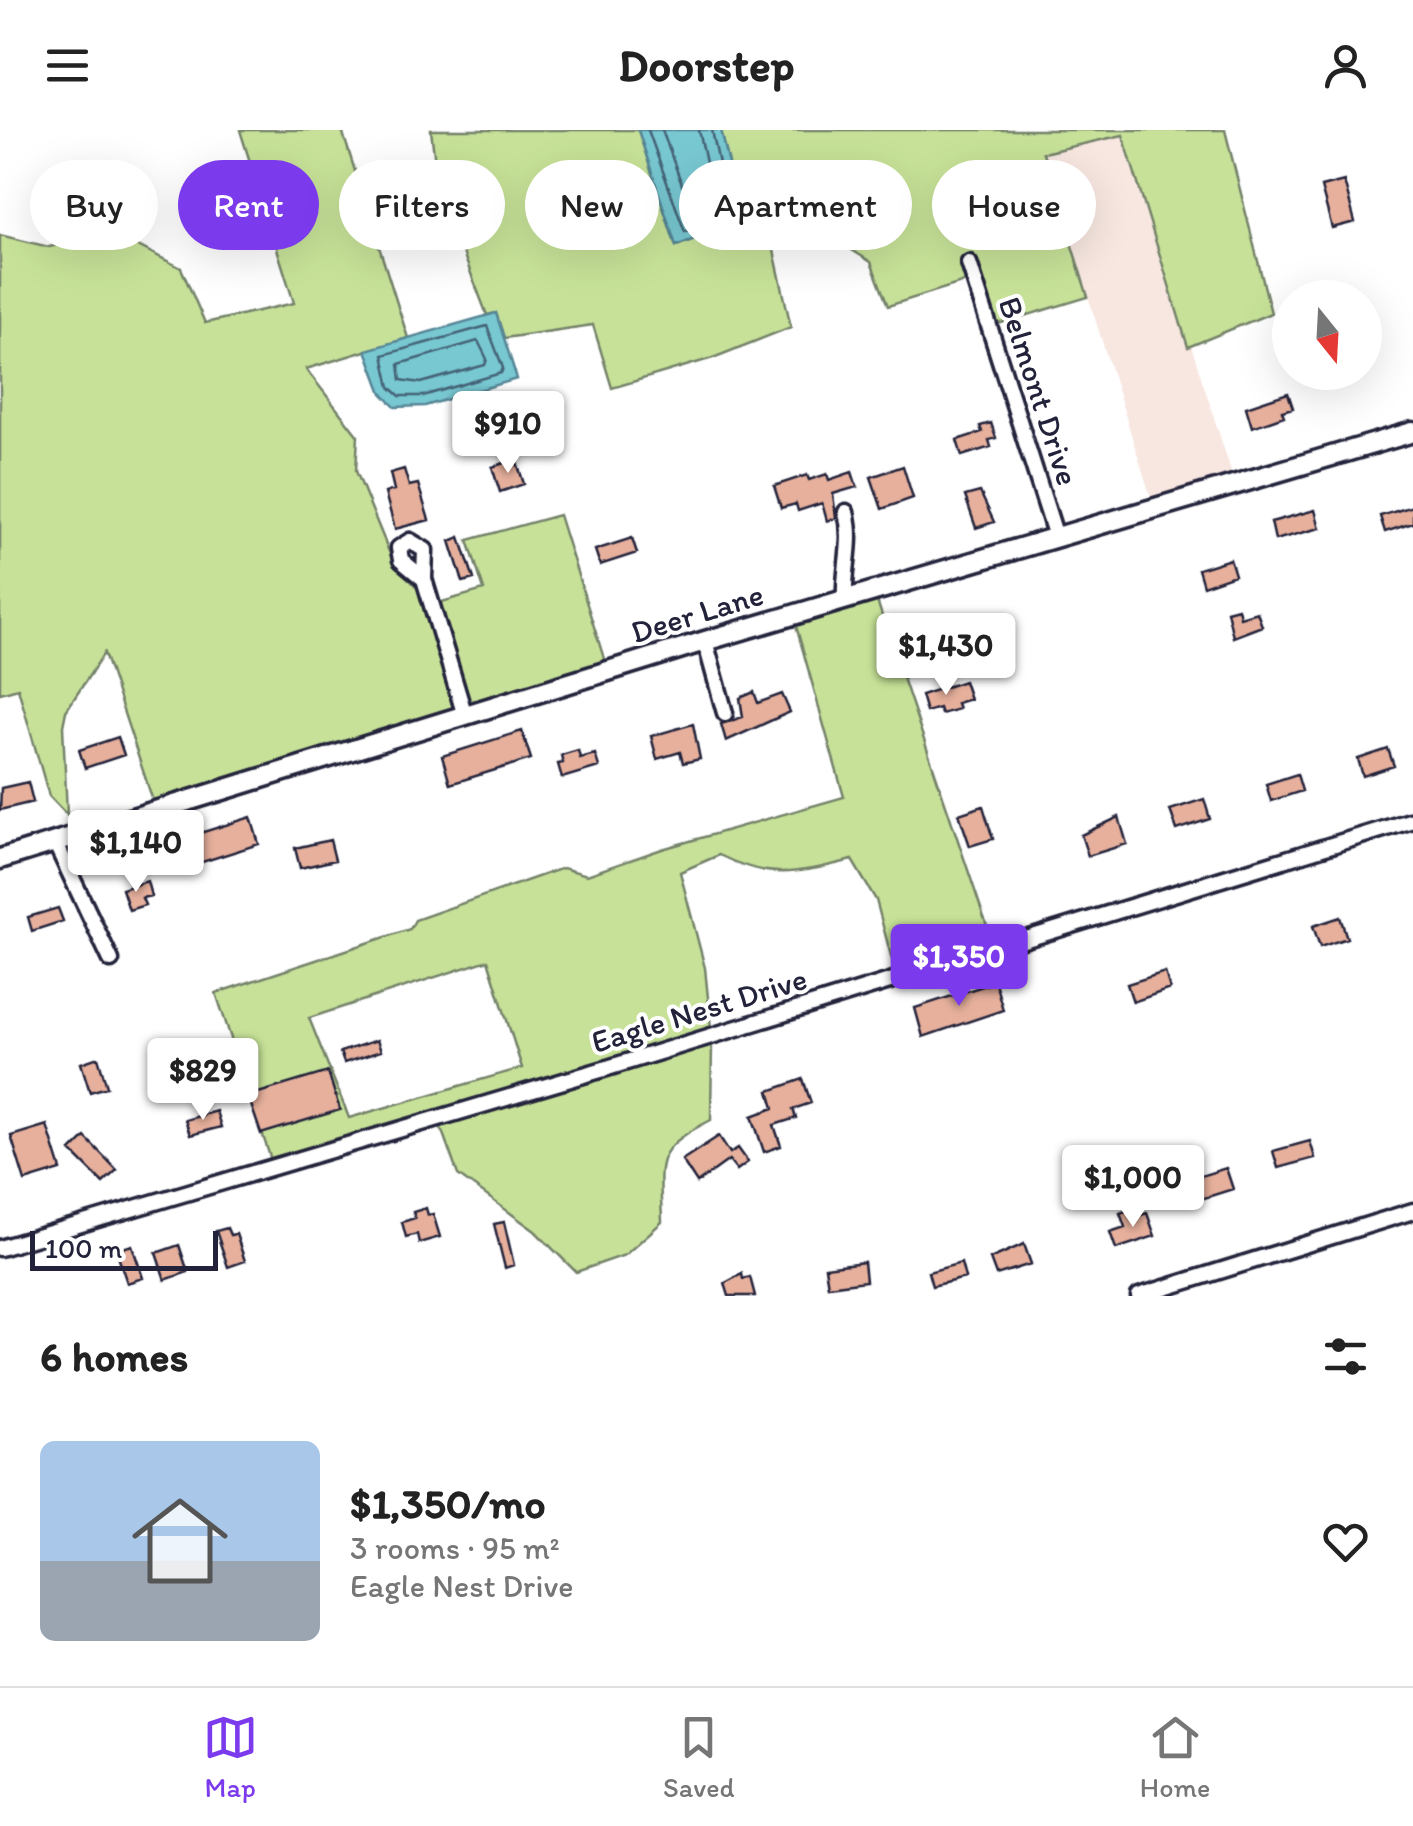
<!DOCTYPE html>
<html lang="en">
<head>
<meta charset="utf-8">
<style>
	body { margin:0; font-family:Itim,sans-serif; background:#f2f2f2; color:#222; height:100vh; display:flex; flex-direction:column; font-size:38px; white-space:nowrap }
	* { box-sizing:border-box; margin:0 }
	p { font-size:32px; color:#767676 }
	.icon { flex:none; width:55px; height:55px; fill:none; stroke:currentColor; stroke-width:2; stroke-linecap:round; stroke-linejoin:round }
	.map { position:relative; height:1166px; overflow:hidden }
	.side { display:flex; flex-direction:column; background:#fff; flex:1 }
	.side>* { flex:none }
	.hud { position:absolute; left:30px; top:30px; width:1355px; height:90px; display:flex; gap:20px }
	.needle { width:65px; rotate:162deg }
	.tools { position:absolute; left:1272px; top:150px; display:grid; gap:20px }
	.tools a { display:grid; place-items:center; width:110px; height:110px; border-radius:50%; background:#fff; box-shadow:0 10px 40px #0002; font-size:50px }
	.scale { position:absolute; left:30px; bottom:25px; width:188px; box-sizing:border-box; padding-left:10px; border:5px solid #22223b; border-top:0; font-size:28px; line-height:35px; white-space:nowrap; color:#22223b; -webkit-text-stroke:8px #fff; paint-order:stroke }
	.price { position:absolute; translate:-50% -85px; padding:0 22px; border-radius:10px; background:#fff; color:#222; font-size:32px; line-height:65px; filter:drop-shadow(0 2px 5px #0008) }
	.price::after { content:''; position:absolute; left:50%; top:60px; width:30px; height:22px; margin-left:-15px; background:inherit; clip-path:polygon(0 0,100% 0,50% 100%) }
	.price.current { background:#7c3aed; color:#fff }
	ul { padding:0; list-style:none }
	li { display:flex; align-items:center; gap:30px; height:250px; padding:0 40px }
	li span { display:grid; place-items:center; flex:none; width:280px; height:200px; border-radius:15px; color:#555 }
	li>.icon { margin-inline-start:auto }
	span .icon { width:120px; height:120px; fill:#fffc; stroke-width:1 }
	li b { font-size:42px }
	h2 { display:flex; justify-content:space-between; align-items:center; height:120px; padding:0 40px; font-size:42px }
	.pill { padding:0 35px; border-radius:45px; background:#fff; box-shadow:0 10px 40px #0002; font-size:35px; line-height:90px }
	.pill.current { background:#7c3aed; color:#fff }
	header { display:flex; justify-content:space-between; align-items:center; height:130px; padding:0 40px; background:#fff; font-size:45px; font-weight:700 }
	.dock { display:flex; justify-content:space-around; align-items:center; height:140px; border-top:2px solid #e0e0e0; background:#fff; font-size:28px; color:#767676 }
	.dock a { display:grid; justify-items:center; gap:5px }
	.dock .current { color:#7c3aed }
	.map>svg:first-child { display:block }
	.built { fill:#f8e7e1 }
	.green { fill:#c7e298; stroke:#74826a; stroke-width:2.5; fill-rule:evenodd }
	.water { fill:#78c8d2; stroke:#568696; stroke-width:2.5 }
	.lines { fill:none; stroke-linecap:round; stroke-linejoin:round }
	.shore { stroke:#446477; stroke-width:2.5 }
	.building { fill:#e6b09c; stroke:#22223b; stroke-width:2.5 }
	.minor-casing { stroke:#22223b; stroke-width:21 }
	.tertiary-casing { stroke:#22223b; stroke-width:25 }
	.minor { stroke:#fff; stroke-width:14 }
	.tertiary { stroke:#fff; stroke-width:18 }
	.labels { text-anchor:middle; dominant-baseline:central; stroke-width:8; stroke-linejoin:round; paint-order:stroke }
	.street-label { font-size:32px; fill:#22223b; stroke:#fff }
</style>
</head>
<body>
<header><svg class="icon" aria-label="menu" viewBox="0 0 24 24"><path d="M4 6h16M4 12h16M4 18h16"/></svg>Doorstep<svg class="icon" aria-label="person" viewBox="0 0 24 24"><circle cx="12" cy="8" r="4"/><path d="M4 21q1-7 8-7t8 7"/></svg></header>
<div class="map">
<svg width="1413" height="1166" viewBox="0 0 1413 1166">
	<rect width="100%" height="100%" fill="#fff"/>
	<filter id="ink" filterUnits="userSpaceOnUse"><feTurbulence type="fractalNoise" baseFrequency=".01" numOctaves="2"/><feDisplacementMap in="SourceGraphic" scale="20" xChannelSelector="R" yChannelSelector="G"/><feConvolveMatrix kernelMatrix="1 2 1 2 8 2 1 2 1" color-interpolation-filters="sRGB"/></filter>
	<g filter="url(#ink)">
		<!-- built -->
		<path class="built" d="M1124,5L1233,347L1152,371L1043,22Z"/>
		<!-- green -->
		<path class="green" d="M240,0H342L408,208L306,239L358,306L356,341L392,429L420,461L457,580L154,674L104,523L66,581L63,596L67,685L49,666L18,558L0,563V105L49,117L82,110L132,113L181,138L205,193L294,173Z
			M431,0H638L676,116L742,91L721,0H1225L1271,183L1188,217L1123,5L1043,23L1088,167L995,195L972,124L961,128L968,151L888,176L871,132L818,99L771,107L791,197L713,228L612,258L593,195L504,208L496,183L487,185L438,58Z
			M559,385L606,535L469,577L438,473L484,460L468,410Z
			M876,468L992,811L895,841L876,770L852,730C798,743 771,751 719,725L680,742L705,838L711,898L271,1030L216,863L410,799L415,790L563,738L587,745L662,719L844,667L795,492ZM488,830L522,938L349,988L309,888Z
			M712,913L711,990C651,1021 660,1029 662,1092L625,1125L576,1142L535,1101L458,1045L440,995Z"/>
		<!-- water -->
		<path class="water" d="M638,0H721L742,91L676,116Z
			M496,183L517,249L425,276L395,277L382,263L366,220Z"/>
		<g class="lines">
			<!-- shore -->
			<path class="shore" d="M648,0L685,102L729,83L712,0
				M662,0L693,85L715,75L699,0
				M487,196L503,238L501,243L423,266H400L390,257L383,225Z
				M478,211L487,229L485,235L421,253L401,250L399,234Z"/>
		</g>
		<!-- building -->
		<path class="building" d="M1344,51L1355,92L1332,98L1321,57Z
			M1288,263L1293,278L1282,281L1284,286L1252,297L1246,277Z
			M991,293L996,308L989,310L991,317L962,326L957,310L982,302L980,296Z
			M516,329L524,354L500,362L492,337Z
			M903,336L913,368L882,379L871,347Z
			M404,339L409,356L418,354L429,390L395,399L385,363L394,360L390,343Z
			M852,342L857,357L833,364L836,388L827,391L822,373L798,381L796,374L781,378L774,356L807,345L809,350L827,344L829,350Z
			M980,362L994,392L976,398L965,366Z
			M1413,376V393L1385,402L1380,386Z
			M1315,380L1320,398L1275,410L1271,392Z
			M460,407L474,449L463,452L450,411Z
			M632,408L637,423L600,435L595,420Z
			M1230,429L1235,445L1203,456L1198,439Z
			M1238,478L1240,487L1257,482L1262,496L1233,507L1227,481Z
			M964,551L970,569L957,573L959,579L941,584L939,578L926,582L921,565Z
			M754,562L758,573L782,564L790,582L726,611L721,594L743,587L740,568Z
			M693,594L700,629L683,633L680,622L657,629L651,606Z
			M522,601L531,629L450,654L442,626Z
			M118,607L124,625L85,638L79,620Z
			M1388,619L1394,636L1363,646L1358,629Z
			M578,620L580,628L595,624L599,637L562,648L558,634L563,633L561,625Z
			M1297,644L1302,661L1271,671L1266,654Z
			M28,652L33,672L0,680L1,658Z
			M1204,669L1210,689L1177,700L1170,680Z
			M983,676L993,709L970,716L959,684Z
			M251,687L259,714L177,740L168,713Z
			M1119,687L1127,714L1088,726L1081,705Z
			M330,710L335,730L300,738L295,718Z
			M147,751L151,766L142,768L145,775L129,780L122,759Z
			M58,778L63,791L32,801L28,787Z
			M1340,787L1347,808L1320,817L1313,796Z
			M1165,842L1170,859L1133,872L1127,854Z
			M995,852L1003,880L923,907L915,878Z
			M377,910L381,921L344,933L340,922Z
			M98,927L107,957L90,962L81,933Z
			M328,942L340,980L261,1004L248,966Z
			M803,949L811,973L793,979L796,988L774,995L781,1016L764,1022L752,986L774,978L769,961Z
			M216,981L221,997L190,1005L185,990Z
			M47,995L61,1040L25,1051L11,1006Z
			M719,1006L730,1023L738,1018L748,1032L737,1040L729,1030L697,1053L682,1030Z
			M85,1007L117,1040L103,1053L71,1021Z
			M1310,1011L1315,1028L1278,1038L1273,1021Z
			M1226,1038L1233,1059L1198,1070L1191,1049Z
			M426,1078L428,1085L433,1084L440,1107L419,1113L417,1104L406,1107L402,1092L415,1088L413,1082Z
			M1132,1079L1135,1087L1147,1083L1155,1106L1116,1119L1110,1102L1125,1097L1120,1083Z
			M504,1092L514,1135L505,1138L494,1094Z
			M227,1098L230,1105L236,1104L245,1131L228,1137L216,1101Z
			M1024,1114L1031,1134L996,1145L990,1129Z
			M132,1115L143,1148L127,1153L116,1120Z
			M179,1115L188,1142L165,1150L156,1123Z
			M864,1132L866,1151L828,1156L825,1137Z
			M961,1133L965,1148L932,1156L928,1142Z
			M742,1144L743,1149L750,1147L755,1166H729L725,1153Z"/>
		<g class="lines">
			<defs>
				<path id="minor" d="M969,133L1056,407
					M424,449L401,430L399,418L410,411L425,420L424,449L465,586
					M845,470C843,439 854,413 846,382
					M705,511L725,583
					M55,712L111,830
					M0,1118L604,939L1413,690
					M1139,1166L1413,1081"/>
				<path id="tertiary" d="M0,729L705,511L1413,302"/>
			</defs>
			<!-- minor casing -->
			<use href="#minor" class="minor-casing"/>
			<!-- tertiary casing -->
			<use href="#tertiary" class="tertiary-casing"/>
			<!-- minor -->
			<use href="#minor" class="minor"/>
			<!-- tertiary -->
			<use href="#tertiary" class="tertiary"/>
		</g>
	</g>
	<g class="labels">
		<!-- street labels -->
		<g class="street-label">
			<text transform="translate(1039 261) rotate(72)">Belmont Drive</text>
			<text transform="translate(697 483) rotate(-17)">Deer Lane</text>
			<text transform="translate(699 880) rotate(-17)">Eagle Nest Drive</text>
		</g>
	</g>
</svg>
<div class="tools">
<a><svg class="needle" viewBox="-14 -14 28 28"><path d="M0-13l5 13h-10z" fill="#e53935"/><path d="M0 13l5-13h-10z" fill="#767676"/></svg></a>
</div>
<div class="scale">100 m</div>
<b class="price" style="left:508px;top:346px">$910</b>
<b class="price" style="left:946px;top:568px">$1,430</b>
<b class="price" style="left:136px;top:765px">$1,140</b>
<b class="price current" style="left:959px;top:879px">$1,350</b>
<b class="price" style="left:203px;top:993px">$829</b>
<b class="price" style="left:1133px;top:1100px">$1,000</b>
<div class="hud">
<a class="pill">Buy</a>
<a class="pill current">Rent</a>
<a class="pill">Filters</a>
<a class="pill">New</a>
<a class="pill">Apartment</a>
<a class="pill">House</a>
</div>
</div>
<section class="side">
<h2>6 homes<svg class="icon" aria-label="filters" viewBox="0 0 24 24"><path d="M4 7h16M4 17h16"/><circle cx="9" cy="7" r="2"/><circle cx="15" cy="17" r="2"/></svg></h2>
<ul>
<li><span style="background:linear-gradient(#a9c7e8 60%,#9aa5b1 0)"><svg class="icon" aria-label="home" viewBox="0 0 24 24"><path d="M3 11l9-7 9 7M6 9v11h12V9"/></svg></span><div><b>$1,350/mo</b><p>3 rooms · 95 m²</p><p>Eagle Nest Drive</p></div><svg class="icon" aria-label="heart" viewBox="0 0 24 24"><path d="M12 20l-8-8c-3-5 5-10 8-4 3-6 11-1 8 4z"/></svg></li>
</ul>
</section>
<nav class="dock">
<a class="current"><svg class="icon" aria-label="map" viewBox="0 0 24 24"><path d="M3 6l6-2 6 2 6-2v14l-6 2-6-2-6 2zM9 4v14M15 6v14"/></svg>Map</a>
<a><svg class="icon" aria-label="saved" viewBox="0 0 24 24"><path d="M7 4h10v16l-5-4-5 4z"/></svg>Saved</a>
<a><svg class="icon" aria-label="home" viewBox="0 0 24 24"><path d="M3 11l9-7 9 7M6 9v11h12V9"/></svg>Home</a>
</nav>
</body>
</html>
